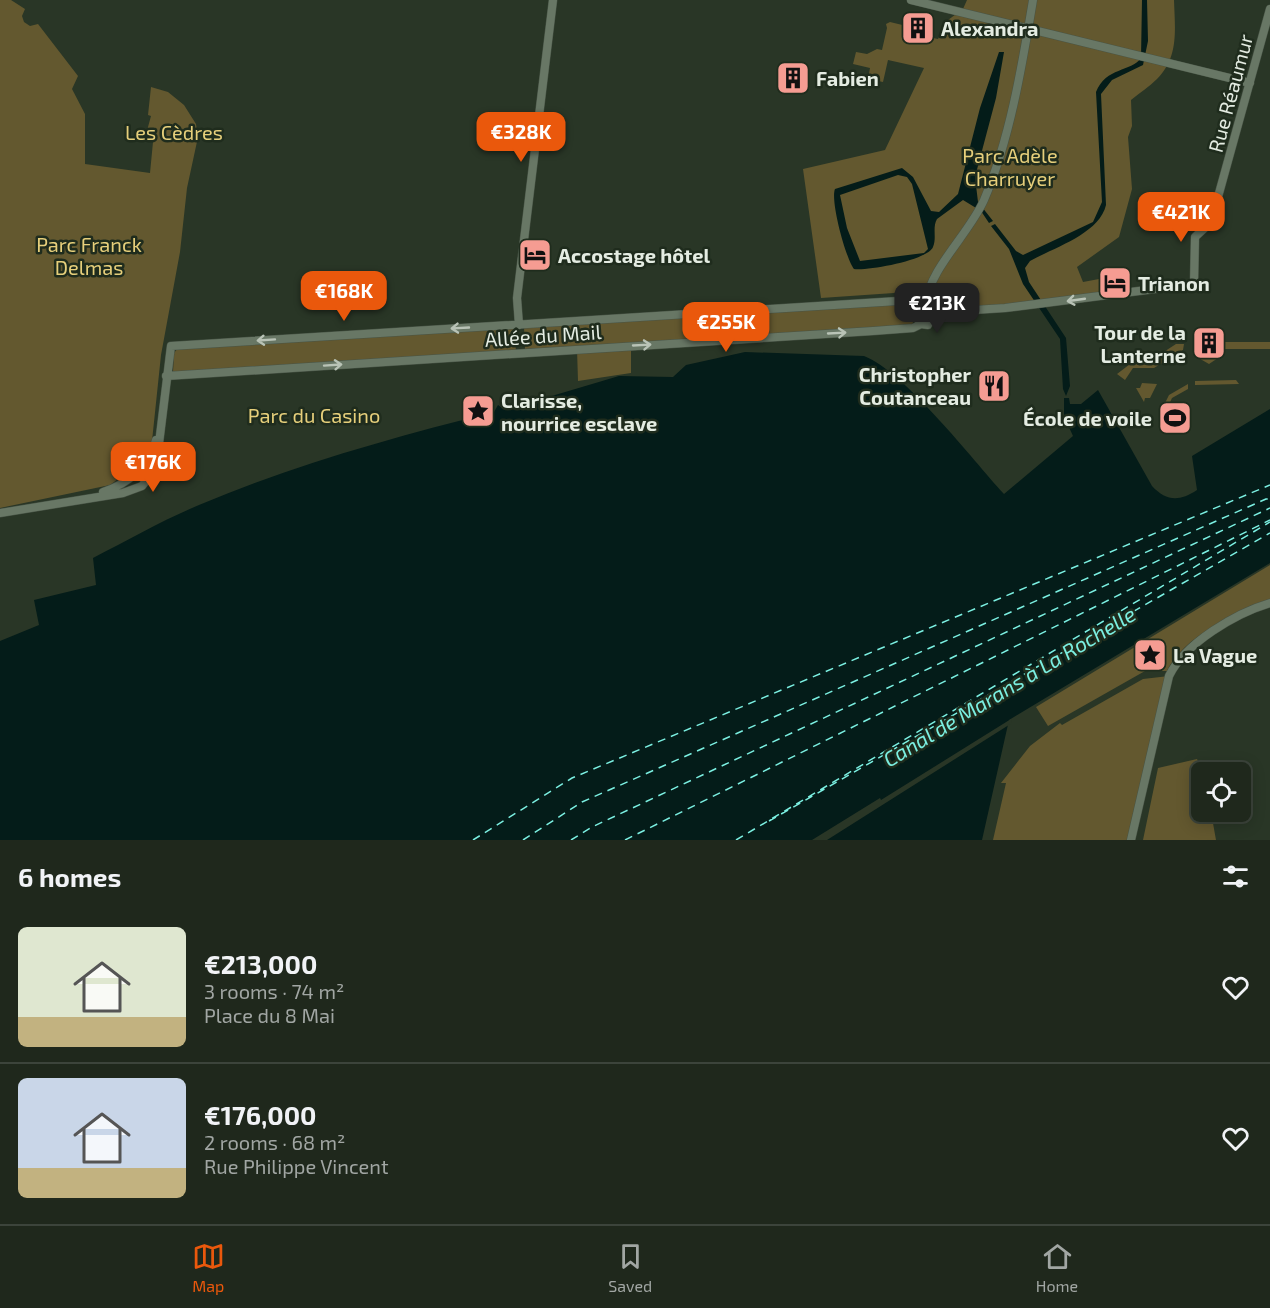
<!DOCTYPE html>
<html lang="en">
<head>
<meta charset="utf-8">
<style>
	body { margin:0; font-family:"Exo 2",sans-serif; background:#2c3429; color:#f1f3f6; height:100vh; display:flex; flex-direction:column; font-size:22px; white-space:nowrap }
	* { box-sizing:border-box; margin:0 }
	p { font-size:20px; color:#a1a6a3 }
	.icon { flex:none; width:33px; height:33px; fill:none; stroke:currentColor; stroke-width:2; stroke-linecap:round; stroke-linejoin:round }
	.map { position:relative; height:840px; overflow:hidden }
	.details { display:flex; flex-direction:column; background:#1f281c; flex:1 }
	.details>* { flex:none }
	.controls { position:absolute; left:1191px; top:762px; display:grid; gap:12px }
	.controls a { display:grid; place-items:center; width:60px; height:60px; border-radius:9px; background:#1f281c; box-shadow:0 3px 15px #0003,0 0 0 2px #3c443b; font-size:30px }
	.price { position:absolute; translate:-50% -51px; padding:0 14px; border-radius:12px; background:#ea580c; color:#fff; font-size:20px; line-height:39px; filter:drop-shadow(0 2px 3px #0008) }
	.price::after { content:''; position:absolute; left:50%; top:36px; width:18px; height:14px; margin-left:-9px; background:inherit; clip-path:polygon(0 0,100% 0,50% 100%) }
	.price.current { background:#222; color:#fff }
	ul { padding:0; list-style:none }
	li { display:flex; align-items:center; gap:18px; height:150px; padding:0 18px }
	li+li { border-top:2px solid #3c443b }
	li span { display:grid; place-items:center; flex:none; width:168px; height:120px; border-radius:9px; color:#555 }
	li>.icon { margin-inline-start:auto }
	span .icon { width:72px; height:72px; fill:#fffc; stroke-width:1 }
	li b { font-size:26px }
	h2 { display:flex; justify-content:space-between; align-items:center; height:72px; padding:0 18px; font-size:26px }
	.tabs { display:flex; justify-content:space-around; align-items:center; height:84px; border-top:2px solid #3c443b; background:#1f281c; font-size:16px; color:#a1a6a3 }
	.tabs a { display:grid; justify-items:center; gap:3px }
	.tabs .current { color:#ea580c }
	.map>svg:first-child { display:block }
	.green { fill:#63582f }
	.water { fill:#041c19; fill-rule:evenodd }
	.pier { fill:#293626 }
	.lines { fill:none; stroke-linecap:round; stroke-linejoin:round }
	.ferry { stroke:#7befe1; stroke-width:1.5; stroke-dasharray:8 6; stroke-linecap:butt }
	.secondary-casing { stroke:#485446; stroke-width:9 }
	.secondary { stroke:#687765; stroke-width:8 }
	.oneway { stroke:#b9c3b6 }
	.labels { text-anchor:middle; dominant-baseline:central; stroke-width:5; stroke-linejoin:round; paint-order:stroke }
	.poi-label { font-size:20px; font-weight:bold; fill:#e4ece2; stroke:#1f2c1d; text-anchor:start }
	.street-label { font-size:20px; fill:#e4ece2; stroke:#1f2c1d }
	.park-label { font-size:20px; fill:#e6cf7b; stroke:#1f2c1d }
	.water-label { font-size:21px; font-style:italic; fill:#7befe1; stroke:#1f2c1d }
</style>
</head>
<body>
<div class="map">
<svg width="1270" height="840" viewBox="0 0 1270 840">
	<rect width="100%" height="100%" fill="#293626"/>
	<!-- green -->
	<path class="green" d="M0,0H11L25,9L22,16L24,22L30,26L38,24L78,76L72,89L85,114V164L150,173L153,142L145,138L151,116L148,115L151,87L168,92L184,105L196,124L198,137L187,188L180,252L161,355L152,441L130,470L110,485L0,508Z
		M967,0H1174C1175,30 1179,57 1157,79C1149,87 1139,93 1131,100L1132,126L1128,137L1132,189L1119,237L1077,267L1083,282L1099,279V293L1024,304L942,309L931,304L929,292L919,289L894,293L821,298L803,169L885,150L924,68L888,60L883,82L868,79L870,68L853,64L856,52L867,54L877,49L882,50L887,28L886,24L890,22L919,29L918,35L938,39L948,20L963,9Z
		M912,303L913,326L753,336L752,333L753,312Z
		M741,313L743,337L525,349L524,327Z
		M514,327L516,351L173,372L174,353L178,348Z
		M1217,342H1270V349H1225L1224,354L1209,364L1195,356V345H1201L1205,350L1211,351L1216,348Z
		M1176,344H1184L1183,350L1154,368H1133L1125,380L1117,374L1134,361L1156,357Z
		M631,346V373L578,381L577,349Z
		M1236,380L1239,384L1195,385V381Z
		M1142,383L1157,384L1150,398H1145L1144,402L1136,388H1140Z
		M1188,384V389L1172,398L1166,411L1162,409L1169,395Z
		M1270,565V599C1237,611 1182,638 1167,671H1145L1048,726L1036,707Z
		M1169,676L1131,840H993L1006,783H1001L1030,746L1060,723L1062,725L1143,679Z
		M1197,759L1203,772L1202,812H1211L1216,840H1143L1158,768Z"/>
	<!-- water -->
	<path class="water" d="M1142,0H1147L1148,41L1143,65L1112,80L1101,94L1106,205C1099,234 1055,247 1030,261L1025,268L1029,282L1066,338L1070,386L1066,396L1063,389L1060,339L1023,284L1009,249L991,226L995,224L1016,251L1023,255L1093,222L1102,202L1096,92C1106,67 1131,72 1141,58Z
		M999,52H1004L996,98L975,177L978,202L993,221L989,223L981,211L963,200L937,219C932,228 937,238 933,247C928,260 868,271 854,269C846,259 830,201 835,189L902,168L913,177L931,211L939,212L958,194L980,108ZM898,175L907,177L912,184L928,249L924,253L860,261L847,228L840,195Z
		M745,352L864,356C905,372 972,459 1004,494L1073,436L1064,416V398H1069L1070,404H1081L1098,390L1152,486C1166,501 1179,502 1197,490L1192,456L1270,409V563L1009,720L982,840H0V641L39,625L34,600L96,585L93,558C128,540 163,520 199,505C294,465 394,437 494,412L498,405L505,410L619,376L673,377L686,365Z"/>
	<!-- pier -->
	<path class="pier" d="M1011,719L1012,723L827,840H812L880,798L881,800Z"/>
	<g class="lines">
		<!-- ferry -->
		<path class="ferry" d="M769,821L1270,533
			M473,840L572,778L1270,485
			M523,840L582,802L1266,499H1270
			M571,840L592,827L1270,508
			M625,840L1270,520
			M736,840L1270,522"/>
		<defs>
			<path id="secondary" d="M911,0L1250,83
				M926,303C930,268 969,234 984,200C1010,139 1022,66 1033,0
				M930,308L942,312L1005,308L1194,284L1195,237L1209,224L1213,215L1270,9
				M519,325L517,298L553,0
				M166,376L873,331L913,328L921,324
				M103,492C128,484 150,465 156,440
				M0,513L123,493L142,486L156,468L171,346L914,300L929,306L932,317L928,325L921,324C916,318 916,311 920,304
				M1131,840L1169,676C1185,643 1236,613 1270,603"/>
		</defs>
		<!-- secondary casing -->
		<use href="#secondary" class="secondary-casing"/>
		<!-- secondary -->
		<use href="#secondary" class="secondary"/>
	</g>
	<!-- one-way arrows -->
	<defs><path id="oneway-shaft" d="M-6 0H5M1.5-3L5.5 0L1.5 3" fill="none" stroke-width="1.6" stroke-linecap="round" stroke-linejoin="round" transform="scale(1.5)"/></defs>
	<g class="oneway">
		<use href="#oneway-shaft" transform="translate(1076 300) rotate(172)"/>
		<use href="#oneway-shaft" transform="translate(460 328) rotate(177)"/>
		<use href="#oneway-shaft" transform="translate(837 333) rotate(-3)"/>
		<use href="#oneway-shaft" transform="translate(266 340) rotate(176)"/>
		<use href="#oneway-shaft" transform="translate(642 345) rotate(-3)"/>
		<use href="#oneway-shaft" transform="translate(333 365) rotate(-4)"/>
	</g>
	<!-- icons -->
	<defs>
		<symbol id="building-square" viewBox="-11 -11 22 22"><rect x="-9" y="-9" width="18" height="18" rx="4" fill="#f59c92" stroke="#1f2c1d"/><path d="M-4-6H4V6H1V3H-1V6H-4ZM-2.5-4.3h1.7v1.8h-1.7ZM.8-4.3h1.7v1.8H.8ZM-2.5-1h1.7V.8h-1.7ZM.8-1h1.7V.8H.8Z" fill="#111"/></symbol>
		<symbol id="hotel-square" viewBox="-11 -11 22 22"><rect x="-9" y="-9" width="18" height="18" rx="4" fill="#f59c92" stroke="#1f2c1d"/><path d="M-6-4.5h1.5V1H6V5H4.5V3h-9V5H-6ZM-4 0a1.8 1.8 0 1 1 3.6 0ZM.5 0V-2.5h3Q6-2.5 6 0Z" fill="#111"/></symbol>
		<symbol id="restaurant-square" viewBox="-11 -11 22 22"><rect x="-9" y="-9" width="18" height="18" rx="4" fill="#f59c92" stroke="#1f2c1d"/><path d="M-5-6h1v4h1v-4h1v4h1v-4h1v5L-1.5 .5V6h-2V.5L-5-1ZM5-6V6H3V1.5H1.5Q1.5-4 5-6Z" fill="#111"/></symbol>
		<symbol id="sight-square" viewBox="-11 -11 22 22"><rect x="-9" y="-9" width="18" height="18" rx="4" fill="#f59c92" stroke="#1f2c1d"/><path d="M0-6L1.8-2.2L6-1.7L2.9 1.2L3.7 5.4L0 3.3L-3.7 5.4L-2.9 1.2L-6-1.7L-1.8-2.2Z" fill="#111"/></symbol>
		<symbol id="stadium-square" viewBox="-11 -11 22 22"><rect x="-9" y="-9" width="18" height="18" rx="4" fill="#f59c92" stroke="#1f2c1d"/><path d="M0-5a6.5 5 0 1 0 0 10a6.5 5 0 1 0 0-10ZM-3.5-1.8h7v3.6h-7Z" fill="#111"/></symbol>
	</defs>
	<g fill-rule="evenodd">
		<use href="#building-square" x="899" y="9" width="38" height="38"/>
		<use href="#building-square" x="774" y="59" width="38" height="38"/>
		<use href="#hotel-square" x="516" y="236" width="38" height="38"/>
		<use href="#hotel-square" x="1096" y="264" width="38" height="38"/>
		<use href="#building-square" x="1190" y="324" width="38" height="38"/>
		<use href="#restaurant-square" x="975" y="367" width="38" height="38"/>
		<use href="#sight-square" x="459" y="392" width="38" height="38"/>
		<use href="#stadium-square" x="1156" y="399" width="38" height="38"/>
		<use href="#sight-square" x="1131" y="636" width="38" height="38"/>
	</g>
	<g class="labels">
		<!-- poi labels -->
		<g class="poi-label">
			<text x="941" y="28">Alexandra</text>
			<text x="816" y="78">Fabien</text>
			<text x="558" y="255">Accostage hôtel</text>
			<text x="1138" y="283">Trianon</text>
			<text x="1186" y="332" text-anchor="end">Tour de la<tspan x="1186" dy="23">Lanterne</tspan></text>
			<text x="971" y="374" text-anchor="end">Christopher<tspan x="971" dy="23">Coutanceau</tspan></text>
			<text x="501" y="400">Clarisse,<tspan x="501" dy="23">nourrice esclave</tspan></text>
			<text x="1152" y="418" text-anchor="end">École de voile</text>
			<text x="1173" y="655">La Vague</text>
		</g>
		<!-- street labels -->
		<g class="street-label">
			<text transform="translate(1230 93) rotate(-75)">Rue Réaumur</text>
			<text transform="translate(543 335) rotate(-4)">Allée du Mail</text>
		</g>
		<!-- park labels -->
		<g class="park-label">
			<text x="174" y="132">Les Cèdres</text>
			<text x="1010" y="155">Parc Adèle<tspan x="1010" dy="23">Charruyer</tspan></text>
			<text x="89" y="244">Parc Franck<tspan x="89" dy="23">Delmas</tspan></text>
			<text x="314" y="415">Parc du Casino</text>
		</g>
		<!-- water labels -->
		<g class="water-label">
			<text transform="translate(1009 686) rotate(-31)">Canal de Marans à La Rochelle</text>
		</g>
	</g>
</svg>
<div class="controls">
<a><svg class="icon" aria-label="locate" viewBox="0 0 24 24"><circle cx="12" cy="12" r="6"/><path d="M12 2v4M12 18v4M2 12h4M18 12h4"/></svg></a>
</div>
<b class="price" style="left:521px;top:163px">€328K</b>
<b class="price" style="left:1181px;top:243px">€421K</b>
<b class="price" style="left:344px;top:322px">€168K</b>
<b class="price current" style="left:937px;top:334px">€213K</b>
<b class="price" style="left:726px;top:353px">€255K</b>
<b class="price" style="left:153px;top:493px">€176K</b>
</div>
<section class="details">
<h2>6 homes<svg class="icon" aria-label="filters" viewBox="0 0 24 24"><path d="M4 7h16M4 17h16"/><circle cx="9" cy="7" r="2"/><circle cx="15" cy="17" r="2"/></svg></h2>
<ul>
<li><span style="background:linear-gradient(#dfe7d0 75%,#c2b280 0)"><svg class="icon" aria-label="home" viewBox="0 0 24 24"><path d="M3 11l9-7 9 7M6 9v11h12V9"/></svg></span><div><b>€213,000</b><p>3 rooms · 74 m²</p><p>Place du 8 Mai</p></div><svg class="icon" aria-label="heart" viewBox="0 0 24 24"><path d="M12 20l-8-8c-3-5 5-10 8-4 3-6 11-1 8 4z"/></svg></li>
<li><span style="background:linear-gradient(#c9d6e8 75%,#c2b280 0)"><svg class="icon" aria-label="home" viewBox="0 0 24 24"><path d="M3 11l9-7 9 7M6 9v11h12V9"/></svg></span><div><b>€176,000</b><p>2 rooms · 68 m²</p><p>Rue Philippe Vincent</p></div><svg class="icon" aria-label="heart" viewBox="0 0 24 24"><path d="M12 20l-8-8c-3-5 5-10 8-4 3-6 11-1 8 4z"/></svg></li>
</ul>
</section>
<nav class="tabs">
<a class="current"><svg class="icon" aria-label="map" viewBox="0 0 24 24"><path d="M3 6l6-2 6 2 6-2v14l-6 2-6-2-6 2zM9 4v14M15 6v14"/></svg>Map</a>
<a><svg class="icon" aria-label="saved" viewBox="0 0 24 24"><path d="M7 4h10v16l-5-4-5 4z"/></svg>Saved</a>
<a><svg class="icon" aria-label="home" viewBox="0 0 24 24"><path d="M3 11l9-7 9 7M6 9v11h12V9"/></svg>Home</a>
</nav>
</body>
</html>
